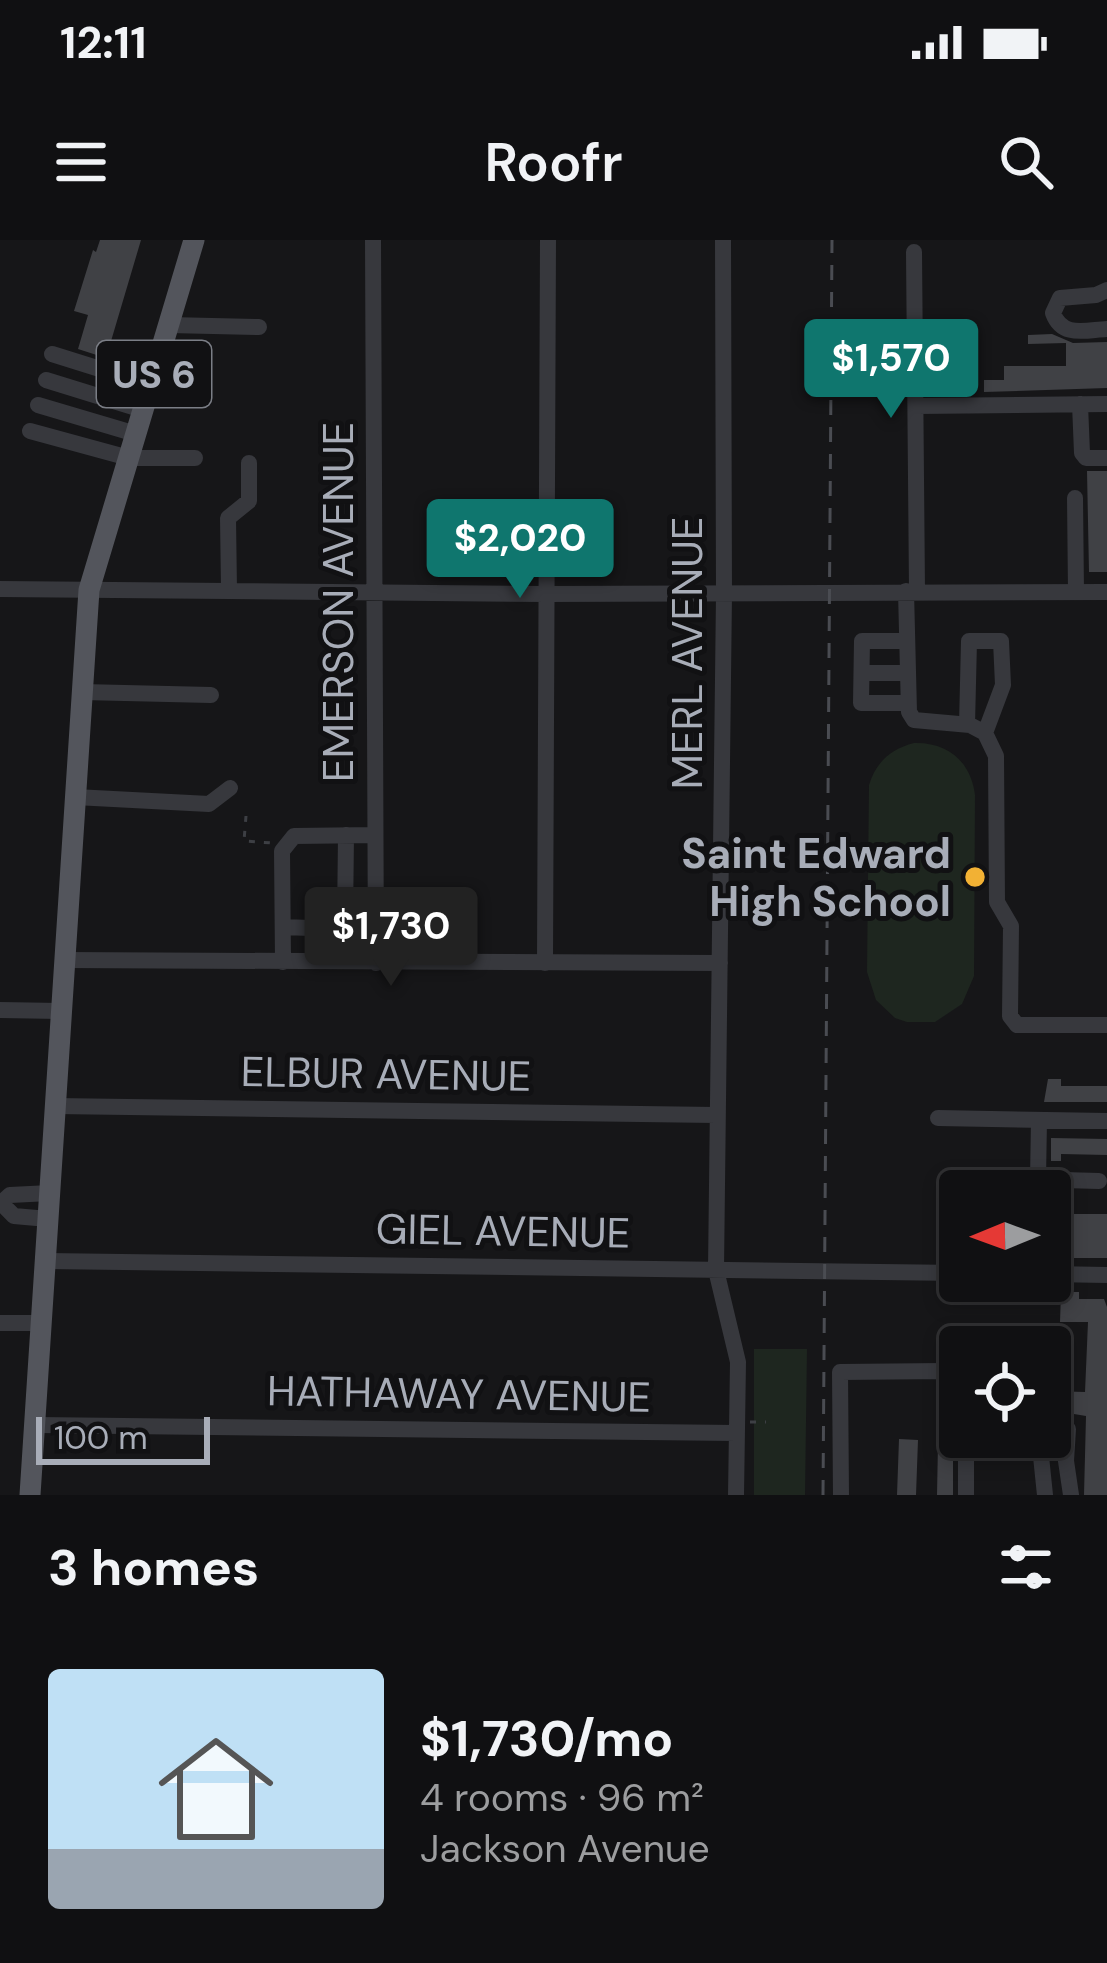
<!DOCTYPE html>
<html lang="en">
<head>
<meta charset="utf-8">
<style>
	body { margin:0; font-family:"DM Sans",sans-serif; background:#19191b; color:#f1f3f6; height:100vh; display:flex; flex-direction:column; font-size:45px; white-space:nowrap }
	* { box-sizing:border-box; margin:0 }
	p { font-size:39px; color:#9c9d9f }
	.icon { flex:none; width:66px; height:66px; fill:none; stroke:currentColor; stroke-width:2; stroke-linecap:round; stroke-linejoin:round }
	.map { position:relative; height:1255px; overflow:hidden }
	.panel { display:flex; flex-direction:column; background:#101012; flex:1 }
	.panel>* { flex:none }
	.needle { width:78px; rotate:269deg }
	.tools { position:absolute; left:939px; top:930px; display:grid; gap:24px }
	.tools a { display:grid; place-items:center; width:132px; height:132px; border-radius:12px; background:#101012; box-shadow:0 6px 18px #0003,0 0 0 3px #303032; font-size:60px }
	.scale { position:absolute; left:36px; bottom:30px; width:174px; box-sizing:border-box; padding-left:12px; border:6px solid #a8adb8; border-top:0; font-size:33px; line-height:42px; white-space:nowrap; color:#a8adb8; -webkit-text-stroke:9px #111113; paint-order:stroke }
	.price { position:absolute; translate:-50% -102px; padding:0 27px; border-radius:12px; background:#0f766e; color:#fff; font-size:39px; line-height:78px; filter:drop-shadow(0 3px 6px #0008) }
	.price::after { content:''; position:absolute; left:50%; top:72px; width:36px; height:27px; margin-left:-18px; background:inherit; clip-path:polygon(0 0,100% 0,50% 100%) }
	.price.on { background:#222; color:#fff }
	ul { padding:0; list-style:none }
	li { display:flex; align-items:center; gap:36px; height:300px; padding:0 48px }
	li+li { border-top:3px solid #303032 }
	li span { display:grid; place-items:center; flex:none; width:336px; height:240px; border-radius:12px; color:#555 }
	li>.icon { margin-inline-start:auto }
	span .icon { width:144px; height:144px; fill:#fffc; stroke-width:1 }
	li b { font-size:51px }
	h2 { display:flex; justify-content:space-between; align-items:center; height:144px; padding:0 48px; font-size:51px }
	.status { display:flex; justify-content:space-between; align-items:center; height:84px; padding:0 60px; background:#101012; direction:ltr }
	.status svg { height:33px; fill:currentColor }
	header { display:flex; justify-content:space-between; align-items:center; height:156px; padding:0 48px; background:#101012; font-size:54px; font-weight:600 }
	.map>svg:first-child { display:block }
	.green { fill:#1e261f }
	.building { fill:#404145 }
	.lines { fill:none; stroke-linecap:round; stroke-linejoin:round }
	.path { stroke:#3d3f44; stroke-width:3; stroke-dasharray:6 9; stroke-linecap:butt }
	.minor { stroke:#37383d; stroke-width:16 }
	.major { stroke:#53555c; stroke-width:21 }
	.rail { stroke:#4a4c52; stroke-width:3; stroke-dasharray:15 12; stroke-linecap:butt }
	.poi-dot { fill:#f2b134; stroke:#111113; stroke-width:4.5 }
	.labels { text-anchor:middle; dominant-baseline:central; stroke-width:10; stroke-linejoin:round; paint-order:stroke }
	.shield { fill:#111113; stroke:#7b7e86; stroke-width:3 }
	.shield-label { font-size:39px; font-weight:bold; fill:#a8adb8 }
	.street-label { font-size:42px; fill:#a8adb8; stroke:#111113 }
	.poi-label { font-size:42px; font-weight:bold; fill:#a8adb8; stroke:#111113; text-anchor:end }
</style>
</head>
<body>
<div class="status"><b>12:11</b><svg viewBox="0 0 49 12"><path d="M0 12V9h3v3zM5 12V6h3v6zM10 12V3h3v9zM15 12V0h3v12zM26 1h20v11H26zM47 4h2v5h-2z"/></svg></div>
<header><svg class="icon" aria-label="menu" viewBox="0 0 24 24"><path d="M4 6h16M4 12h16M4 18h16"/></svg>Roofr<svg class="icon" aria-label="search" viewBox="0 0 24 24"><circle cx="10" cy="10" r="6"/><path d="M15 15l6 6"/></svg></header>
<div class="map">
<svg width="1107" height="1255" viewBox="0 0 1107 1255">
	<rect width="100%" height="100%" fill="#161618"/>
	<!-- green -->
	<path class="green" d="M914,503C948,502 971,522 975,555L974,736L962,764L935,782H907L895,778L876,760L867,732L869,545C876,522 891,509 914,503Z
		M754,1109H807L805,1255H754Z"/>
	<!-- building -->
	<path class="building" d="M100,0H141L106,118L78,109L88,75L74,71L93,10L96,12Z
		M1052,94L1073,103L1107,102V148L984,152V140H1004V126H1066V103L1028,104V95Z
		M1087,231H1107V332H1089Z
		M1048,839H1061V846H1107V862H1044Z
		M1051,898L1107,899V915L1061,914V921H1051Z
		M1065,974H1107V1018H1064Z
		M1061,1052H1079V1059H1104L1107,1067V1255H1084L1086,1176L1050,1170V1151L1085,1152L1088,1082H1060Z
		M899,1199L918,1200L916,1255H897Z
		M938,1203L953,1205V1255H937Z"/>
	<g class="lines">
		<!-- path -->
		<path class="path" d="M246,576L244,601L272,603
			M750,1182H766"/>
		<!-- minor -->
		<path class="minor" d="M373,0L376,723
			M723,0L724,354L716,1030L738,1122L736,1255
			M914,12L917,350
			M1107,50L1096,55L1060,58L1053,73C1062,98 1085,90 1107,89
			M169,85L259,87
			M52,114L151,145
			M46,140L143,170
			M1080,164L1082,213L1086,218H1107
			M38,165L136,194
			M917,166L1107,164
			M30,191L129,218H195
			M1075,258L1076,352
			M0,349L546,354L1107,352
			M229,350L228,278L249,261V223
			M906,351L909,472L914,480L970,485L985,493L996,516L997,662L1011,686L1010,776L1017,785H1107
			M907,401H862L861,463H908
			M862,433H908
			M82,452L211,455
			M967,485L969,401H1001L1003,445L985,493
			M75,557L209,564L230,548
			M283,687L337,689L345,681L346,595
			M63,720L720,723
			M283,722L282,611L294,596L375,595
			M545,723L548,0
			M0,770L60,771
			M55,866L716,875
			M938,878L1107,881
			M1027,939L1099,941
			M1038,939L1039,880
			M0,964L10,955L50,953
			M2,964L14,976L48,979
			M46,1021L960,1033
			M1050,1034L1107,1035
			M0,1083H41
			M1050,1183H1063L1068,1189L1066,1221L1071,1255
			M37,1185L736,1193
			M966,1197V1255
			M1039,1197L1045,1255
			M841,1255L840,1132L944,1131L947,1188L960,1194"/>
		<!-- major -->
		<path class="major" d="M30,1255L89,350L194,0"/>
		<!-- rail -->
		<path class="rail" d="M823,1255L832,0"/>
	</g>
	<!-- markers -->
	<circle class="poi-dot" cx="975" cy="637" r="12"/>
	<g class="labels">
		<!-- shield labels -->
		<rect class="shield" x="97" y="101" width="114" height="66" rx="9"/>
		<g class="shield-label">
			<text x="154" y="134">US 6</text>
		</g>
		<!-- street labels -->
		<g class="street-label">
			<text transform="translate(338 362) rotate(-90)">EMERSON AVENUE</text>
			<text transform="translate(687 413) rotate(-90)">MERL AVENUE</text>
			<text transform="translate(386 834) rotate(1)">ELBUR AVENUE</text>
			<text transform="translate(503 991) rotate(1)">GIEL AVENUE</text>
			<text transform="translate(459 1154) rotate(1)">HATHAWAY AVENUE</text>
		</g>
		<!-- poi labels -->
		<g class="poi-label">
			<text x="951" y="613">Saint Edward<tspan x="951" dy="48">High School</tspan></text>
		</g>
	</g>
</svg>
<div class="tools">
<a><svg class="needle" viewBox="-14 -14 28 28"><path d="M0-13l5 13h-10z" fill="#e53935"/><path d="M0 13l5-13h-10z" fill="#9c9d9f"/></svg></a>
<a><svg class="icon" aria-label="locate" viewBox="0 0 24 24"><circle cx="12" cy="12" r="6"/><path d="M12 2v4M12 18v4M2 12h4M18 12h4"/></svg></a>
</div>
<div class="scale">100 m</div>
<b class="price" style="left:891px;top:181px">$1,570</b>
<b class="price" style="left:520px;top:361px">$2,020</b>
<b class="price on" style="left:391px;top:749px">$1,730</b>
</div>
<section class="panel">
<h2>3 homes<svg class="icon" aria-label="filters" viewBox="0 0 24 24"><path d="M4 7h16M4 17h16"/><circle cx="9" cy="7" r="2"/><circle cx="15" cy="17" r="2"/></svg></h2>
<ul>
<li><span style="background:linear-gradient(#bfe0f5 75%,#9aa5b1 0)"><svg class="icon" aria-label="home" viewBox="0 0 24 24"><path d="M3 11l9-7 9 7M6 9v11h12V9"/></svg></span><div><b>$1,730/mo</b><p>4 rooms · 96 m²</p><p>Jackson Avenue</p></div></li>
</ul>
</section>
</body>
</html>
